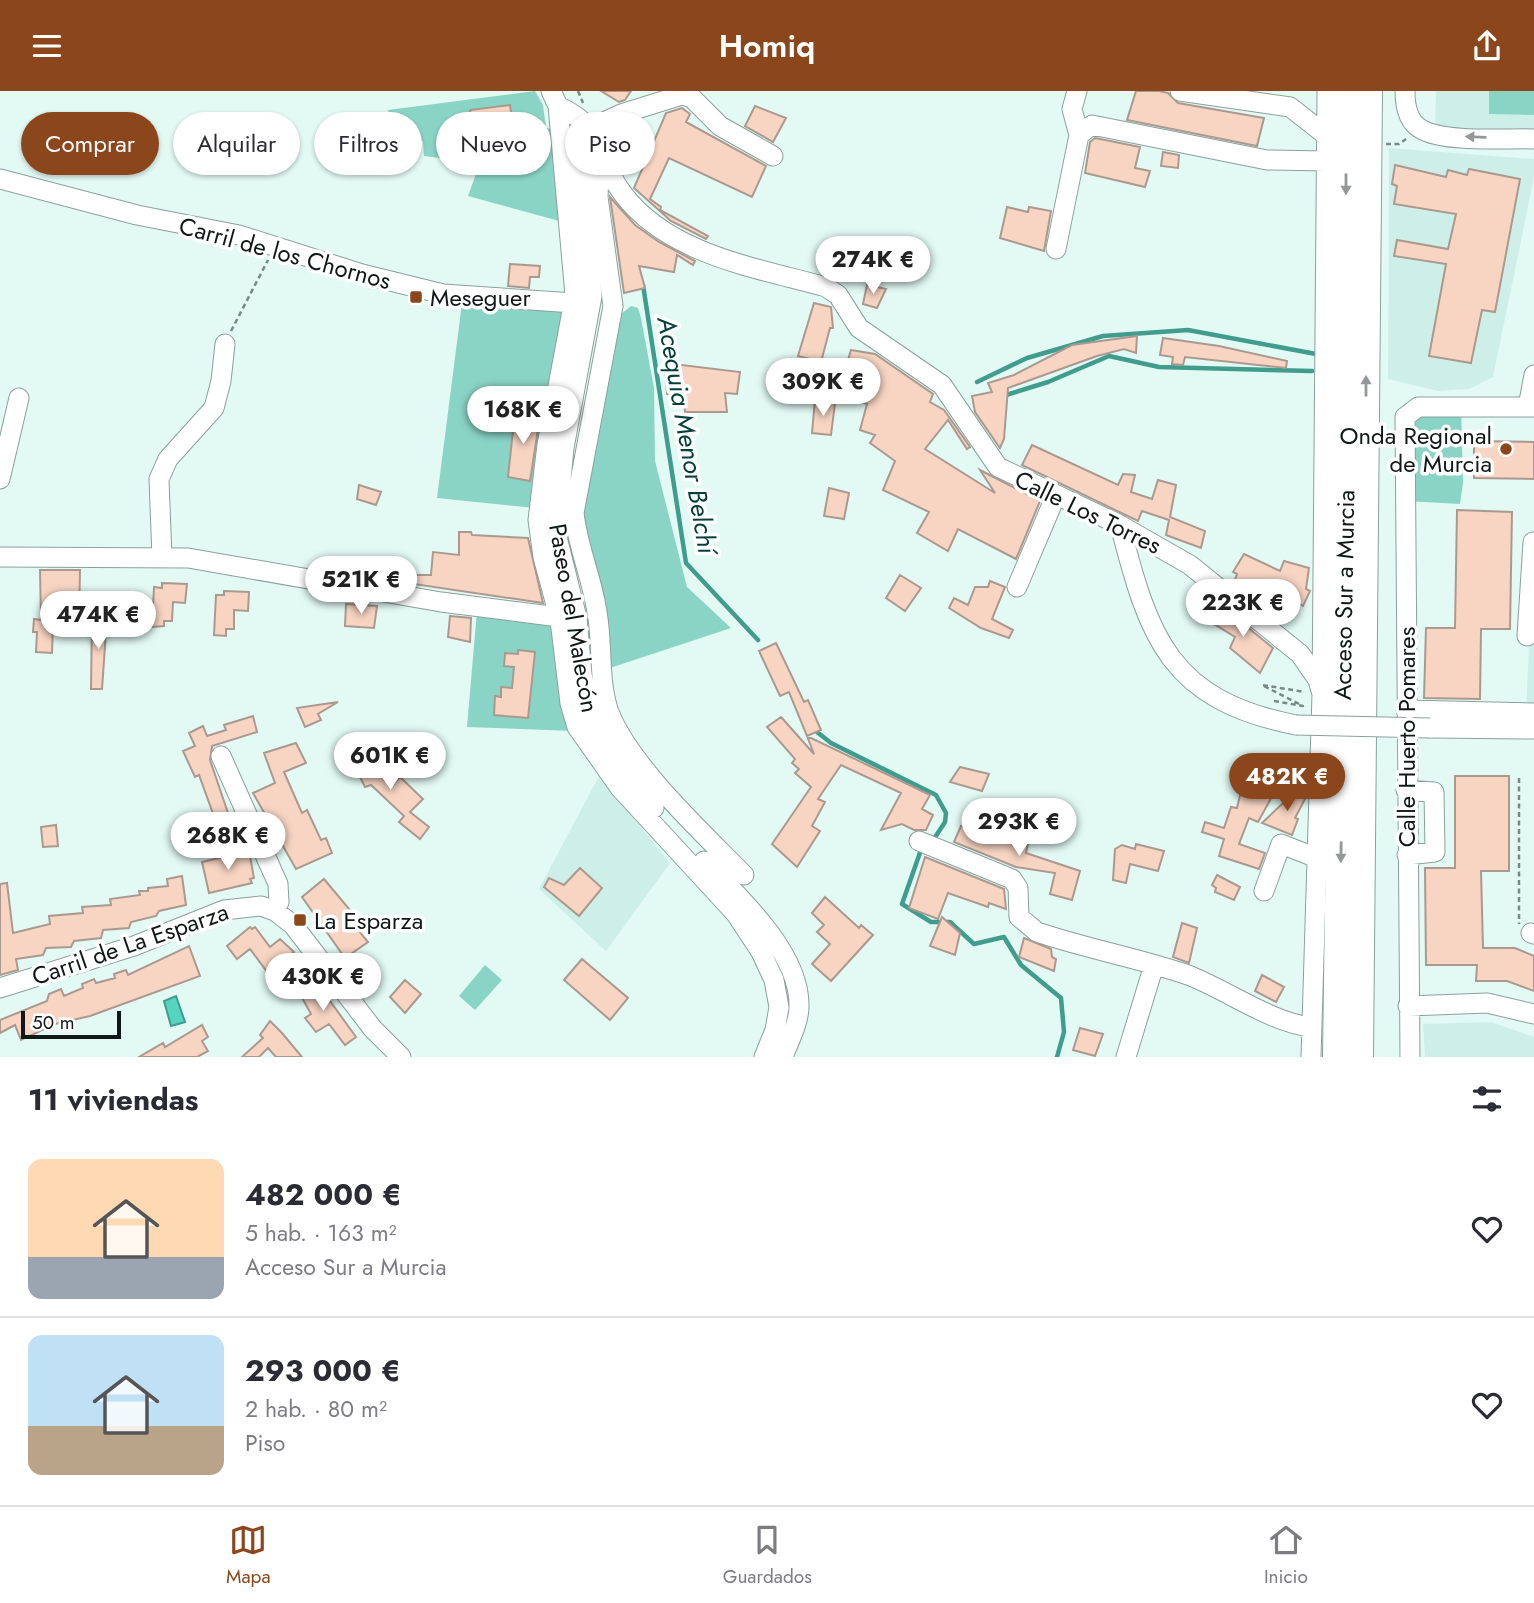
<!DOCTYPE html>
<html lang="es">
<head>
<meta charset="utf-8">
<style>
	body { margin:0; font-family:Jost,sans-serif; background:#f2f2f3; color:#2b2b33; height:100vh; display:flex; flex-direction:column; font-size:26px; white-space:nowrap }
	* { box-sizing:border-box; margin:0 }
	p { font-size:23px; color:#7c7c81 }
	.icon { flex:none; width:38px; height:38px; fill:none; stroke:currentColor; stroke-width:2; stroke-linecap:round; stroke-linejoin:round }
	.map { position:relative; height:966px; overflow:hidden }
	.details { display:flex; flex-direction:column; background:#fff; flex:1 }
	.details>* { flex:none }
	.banner { position:absolute; left:21px; top:21px; width:700px; height:63px; display:flex; gap:14px }
	.scale { position:absolute; left:21px; bottom:18px; width:100px; box-sizing:border-box; padding-left:7px; border:4px solid #101817; border-top:0; font-size:19px; line-height:24px; white-space:nowrap; color:#101817; -webkit-text-stroke:5px #fff; paint-order:stroke }
	.price { position:absolute; translate:-50% -60px; padding:0 16px; border-radius:24px; background:#fff; color:#222; font-size:23px; line-height:46px; filter:drop-shadow(0 2px 4px #0008) }
	.price::after { content:''; position:absolute; left:50%; top:42px; width:21px; height:16px; margin-left:-10px; background:inherit; clip-path:polygon(0 0,100% 0,50% 100%) }
	.price.on { background:#8b471b; color:#fff }
	ul { padding:0; list-style:none }
	li { display:flex; align-items:center; gap:21px; height:175px; padding:0 28px }
	li+li { border-top:2px solid #e1e1e2 }
	li span { display:grid; place-items:center; flex:none; width:196px; height:140px; border-radius:14px; color:#555 }
	li>.icon { margin-inline-start:auto }
	span .icon { width:84px; height:84px; fill:#fffc; stroke-width:1 }
	li b { font-size:30px }
	h2 { display:flex; justify-content:space-between; align-items:center; height:84px; padding:0 28px; font-size:30px }
	.tag { padding:0 24px; border-radius:32px; background:#fff; box-shadow:0 2px 5px #0004; font-size:24px; line-height:63px }
	.tag.on { background:#8b471b; color:#fff }
	header { display:flex; justify-content:space-between; align-items:center; height:91px; padding:0 28px; background:#8b471b; color:#fff; font-size:32px; font-weight:600 }
	.tab-bar { display:flex; justify-content:space-around; align-items:center; height:98px; border-top:2px solid #e1e1e2; background:#fff; font-size:19px; color:#7c7c81 }
	.tab-bar a { display:grid; justify-items:center; gap:4px }
	.tab-bar .on { color:#8b471b }
	.map>svg:first-child { display:block }
	.built { fill:#ceefe8 }
	.green { fill:#8ad4c6 }
	.water { fill:#55d4c0; stroke:#409c8d; stroke-width:2 }
	.lines { fill:none; stroke-linecap:round; stroke-linejoin:round }
	.stream { stroke:#409c8d; stroke-width:4.5 }
	.building { fill:#f8d5c3; stroke:#ab9990; stroke-width:2 }
	.minor-casing { stroke:#8ba09c; stroke-width:21 }
	.highway-casing { stroke:#8ba09c; stroke-width:30 }
	.path { stroke:#798986; stroke-width:2.5; stroke-dasharray:5 3.5; stroke-linecap:butt }
	.minor { stroke:#fff; stroke-width:19 }
	.highway { stroke:#fff; stroke-width:28 }
	.minor-bridge-casing { stroke:#8ba09c; stroke-width:21; stroke-linecap:butt }
	.minor-bridge { stroke:#fff; stroke-width:19 }
	.oneway { fill:#939797 }
	.poi-dot { fill:#8b471b; stroke:#fff; stroke-width:2.5 }
	.labels { text-anchor:middle; dominant-baseline:central; stroke-width:7; stroke-linejoin:round; paint-order:stroke }
	.street-label { font-size:24px; fill:#101817; stroke:#fff }
	.poi-label { font-size:24px; fill:#101817; stroke:#fff; text-anchor:start }
	.water-label { font-size:26px; font-style:italic; fill:#023f37; stroke:#fff }
</style>
</head>
<body>
<header><svg class="icon" aria-label="menu" viewBox="0 0 24 24"><path d="M4 6h16M4 12h16M4 18h16"/></svg>Homiq<svg class="icon" aria-label="share" viewBox="0 0 24 24"><path d="M12 15V3M7 8l5-5 5 5M5 13v7h14v-7"/></svg></header>
<div class="map">
<svg width="1534" height="966" viewBox="0 0 1534 966">
	<rect width="100%" height="100%" fill="#e2f9f4"/>
	<!-- built -->
	<path class="built" d="M1436,0H1534V48L1435,44Z
		M1389,57L1534,68V86L1493,286L1469,298L1438,300L1388,288Z
		M1534,451V622L1526,621Z
		M599,685L670,772L606,860L539,798Z
		M1491,931L1534,946V966H1425L1423,933Z"/>
	<!-- green -->
	<path class="green" d="M535,0L543,14L546,37L554,38L563,131L468,105L480,72L424,65L423,50H396L388,19Z
		M1489,0H1534V24L1489,23Z
		M462,212L562,220L564,228L535,417L437,407Z
		M631,215L638,217L641,227L654,297L655,370L687,496L731,537L607,578L580,421L621,223Z
		M1461,316L1463,392L1460,413L1405,410L1410,320Z
		M477,520L554,531L573,640L467,636Z
		M485,874L502,889L475,919L459,905Z"/>
	<!-- water -->
	<path class="water" d="M176,905L185,931L171,935L164,910Z"/>
	<g class="lines">
		<!-- stream -->
		<path class="stream" d="M643,194L686,472L758,549
			M977,291L1027,267L1103,245L1188,239L1316,263
			M1006,304L1048,291L1109,265L1159,276L1312,280
			M817,641L831,652L936,704L946,722L945,731L932,751
			M922,756L902,813L931,831H950L974,853L1004,846L1021,874L1061,907L1064,941L1057,966"/>
	</g>
	<!-- building -->
	<path class="building" d="M601,0H631L625,9L619,11Z
		M1136,0H1159L1168,2L1178,12L1264,27L1257,55L1127,29Z
		M510,14L512,30L472,34L470,19Z
		M755,15L786,27L773,51L745,35Z
		M682,17L690,23L686,31L766,75L752,106L669,67L650,108L661,116L660,119L708,145L706,148L671,130L634,97L666,22Z
		M1095,47L1140,56L1135,77L1150,80L1145,96L1085,82L1090,51Z
		M538,48L540,69L489,62L488,49Z
		M1163,61L1179,64L1178,77L1161,75Z
		M1395,74L1446,86L1448,79L1467,84L1469,78L1520,88L1495,221L1482,219L1471,272L1429,265L1446,173L1394,165L1397,149L1448,158L1456,123L1394,113L1397,95L1392,93Z
		M610,106L635,134L659,151L695,170L693,174L677,164L674,181L639,175L645,197L624,202Z
		M1007,116L1028,121L1029,116L1051,120L1044,160L1000,147Z
		M510,173L540,175L539,186H530L529,197L508,195Z
		M867,194L886,198L877,217L863,213Z
		M814,212L831,216L833,237H830L821,271L798,265Z
		M1137,245L1136,262L1124,258L1097,265L1008,297L1004,348L1000,357L975,321L972,305L992,301L988,292L1014,284L1072,254Z
		M1163,247L1219,255L1287,270L1286,277L1185,266L1183,274L1172,273L1173,266L1160,264Z
		M851,259L875,263L933,303L930,311L944,319L970,356L967,358L948,329L925,358L995,402L980,379L1040,410L1016,468L958,438L948,460L917,442L929,421L883,399L895,370L870,352L875,344L860,339L867,313L838,303Z
		M665,272L740,281L737,303L725,302L727,321H685L684,303H667Z
		M815,309L835,312L831,344L812,342Z
		M515,321L540,325L530,390L508,386Z
		M1474,350L1534,351V388L1474,387Z
		M1032,354L1118,394L1123,383L1135,384L1131,401L1152,408L1158,389L1176,394L1170,426L1205,440L1201,457L1166,444L1169,429L1142,420L1138,430L1022,374Z
		M359,394L381,401L376,414L357,408Z
		M829,397L849,402L844,428L824,425Z
		M1457,419L1512,421L1510,538H1481L1480,608L1424,607L1426,537H1455Z
		M459,441H471L472,444L528,447L543,512L407,492L408,484H431L433,461L459,464Z
		M1244,463L1280,480L1284,470L1309,477L1306,498L1310,500L1303,515L1277,502L1270,513L1234,491L1237,483L1233,481Z
		M40,479H80L79,532H53L52,562L36,561L37,541H33L34,528L41,529Z
		M900,484L921,497L905,520L886,507Z
		M990,490L1005,496L992,528L1013,539L1009,547L981,537L949,517L954,507L968,514L975,496H988Z
		M162,492L187,493L185,512L173,511L172,530H164V535L152,536L154,496L162,497Z
		M224,500L249,501L248,520L234,519V538H226V545L214,544L216,504H224Z
		M346,513L377,515L374,537L345,535Z
		M1219,513L1273,557L1260,582L1230,557L1235,546L1209,530Z
		M92,525L107,526L102,598H91Z
		M450,525L471,527L470,551L448,546Z
		M776,552L804,611L808,609L821,639L807,645L789,601L780,605L759,560Z
		M518,559L535,561L528,627L494,624L495,605L501,606V596L512,597L514,576L504,575L505,562L518,563Z
		M338,611L318,623L321,629L305,636L297,617Z
		M253,625L257,641L212,655L210,669L229,725L215,728L199,684L195,686L183,660L195,655L189,642L203,635L207,645L226,639L224,634Z
		M781,626L814,663L807,645L930,704L922,718L933,724L926,739H914L902,733L881,739L901,702L841,674L818,708L825,711L812,735L820,740L797,776L772,753L811,696L795,682L799,678L792,672L795,668L767,636Z
		M296,652L306,672L284,681L302,722L307,719L321,749L326,747L332,762L296,778L253,702L275,692L264,662Z
		M368,661L373,672L377,669L390,697L400,686L423,708L410,721L429,736L420,748L399,731L404,725L371,694L365,696L356,678L350,681L346,670Z
		M1272,674L1285,682L1258,731L1249,727L1239,753L1265,762L1259,778L1219,765L1224,748L1202,741L1205,731L1224,737L1231,716L1237,717L1242,696L1258,698Z
		M960,676L989,683L982,700L950,691Z
		M1455,685H1509V780H1481L1483,857H1515L1534,865V900L1507,890H1476L1477,874H1426L1425,777H1455Z
		M1299,697L1307,704L1295,727L1298,728L1292,744L1262,732Z
		M56,734L58,755L43,756L41,736Z
		M961,735L1028,752L1026,762L1080,780L1072,809L1050,803L1055,782L1016,776L954,751Z
		M1136,753L1164,760L1158,780L1130,773L1126,792L1113,789L1115,758L1122,754L1135,758Z
		M249,760L254,787L250,788L252,792L209,802L202,771Z
		M925,766L1004,798L1006,818L989,812L988,816L948,802L938,828L909,817Z
		M580,777L602,797L579,825L544,796L549,787L564,794Z
		M1217,784L1240,796L1234,809L1215,801L1216,797L1212,794Z
		M182,785L186,814L159,820L156,825L131,831L129,837L103,839L101,847L74,850L71,856L46,857L43,864L16,868L18,879L0,884V793L7,792L13,842L50,833L49,825L83,822L82,816L111,814L110,808L140,804L139,800H148V797L168,795L167,788Z
		M324,788L355,825L350,829L368,851L345,867L302,806Z
		M825,806L859,837L861,834L873,844L831,890L812,873L830,853L817,841L824,834L812,822Z
		M942,826L960,842L955,864L930,855Z
		M1182,832L1197,837L1189,872L1173,866Z
		M250,836L252,838L255,836L270,856L280,848L294,861L268,882L250,858L237,868L227,855Z
		M1024,847L1051,858L1052,866L1056,868L1054,880L1019,866Z
		M189,855L200,885L90,925L55,933L21,949L15,934L0,942V929L47,910L49,903L61,898L64,905L83,897L82,893L94,888L96,892L115,887L114,883L126,879L128,884Z
		M582,868L628,907L610,929L564,889Z
		M1262,884L1284,896L1276,911L1255,900Z
		M307,887L325,914L330,910L356,946L345,954L329,933L316,941L305,927L311,923L295,894Z
		M405,889L421,903L405,922L390,906Z
		M270,930L282,942L302,966H276L268,957L259,966H242L263,947L260,944Z
		M202,934L208,946L202,950L208,960L197,966H139L163,952L165,956Z
		M1080,937L1103,943L1095,965L1073,959Z"/>
	<g class="lines">
		<defs>
			<path id="minor" d="M551,0L558,15L575,204L547,354L538,429L543,466L560,529L570,612L577,636L620,697L736,823L761,861L774,889L779,916L775,939L764,966
				M1180,0L1290,16L1327,45
				M1405,0C1405,14 1408,31 1421,38C1444,52 1506,47 1534,48
				M558,15C610,39 594,66 623,103C669,164 758,177 826,196L838,204L859,237L942,294L998,376L1120,434L1190,474L1300,563L1318,589L1322,603
				M591,37L621,23L682,4L692,7L720,35L773,65
				M1079,44L1092,34L1267,69L1327,70
				M600,59L598,106L613,215L574,422C578,457 592,487 597,521C603,553 598,590 609,621C630,675 703,742 744,784
				M578,60L592,205L564,357L556,442L577,527L582,583L591,628L635,694L654,717
				M0,88L137,124L239,144L362,183L443,203L574,212
				M1056,158L1079,44L1072,18L1077,0
				M1528,316L1534,284
				M0,388L19,307
				M1120,434C1149,547 1169,609 1296,634
				M0,466L188,467L441,511L559,526
				M162,467L159,388L168,368L214,317L221,290L225,253
				M1017,496L1056,404
				M1527,545L1533,451
				M1406,619L1534,622
				M1430,637L1534,638
				M221,665L278,793L279,811L275,820
				M1406,699L1434,701L1435,761L1407,764
				M919,750L1012,788L1018,797L1019,826L1037,841C1087,858 1139,867 1188,884C1227,899 1272,932 1311,936
				M704,770C738,805 800,861 799,915C799,932 789,950 783,966
				M1264,800L1281,753L1317,767
				M1531,842L1534,843
				M0,897L134,855L224,819L261,815L275,820L293,834L373,938L401,966
				M1408,915L1487,912L1534,923
				M1126,966L1154,874
				M1311,966L1322,603L1327,0
				M1410,966L1405,326L1418,316H1534"/>
			<path id="highway" d="M1337,966L1346,300V0
				M1359,966L1368,0"/>
		</defs>
		<!-- minor casing -->
		<use href="#minor" class="minor-casing"/>
		<!-- highway casing -->
		<use href="#highway" class="highway-casing"/>
		<!-- path -->
		<path class="path" d="M578,0L583,12
			M1386,53H1399L1406,48
			M231,240L268,169
			M1274,610L1303,615L1262,594L1305,601
			M1519,687V833"/>
		<!-- minor -->
		<use href="#minor" class="minor"/>
		<!-- highway -->
		<use href="#highway" class="highway"/>
		<defs>
			<path id="minor-bridge" d="M1296,634L1430,637"/>
		</defs>
		<!-- minor-bridge casing -->
		<use href="#minor-bridge" class="minor-bridge-casing"/>
		<!-- minor-bridge -->
		<use href="#minor-bridge" class="minor-bridge"/>
	</g>
	<!-- one-way arrows -->
	<defs><path id="oneway-solid" d="M-6-.8H1V-3.2L6.5 0L1 3.2V.8H-6Z" transform="scale(1.75)"/></defs>
	<g class="oneway">
		<use href="#oneway-solid" transform="translate(1476 46) rotate(-178)"/>
		<use href="#oneway-solid" transform="translate(1346 93) rotate(90)"/>
		<use href="#oneway-solid" transform="translate(1366 295) rotate(-90)"/>
		<use href="#oneway-solid" transform="translate(1341 761) rotate(91)"/>
	</g>
	<!-- markers -->
	<g class="poi-dot">
		<rect x="409" y="199" width="14" height="14" rx="3.5"/>
		<circle cx="1506" cy="358" r="7"/>
		<rect x="293" y="822" width="14" height="14" rx="3.5"/>
	</g>
	<g class="labels">
		<!-- street labels -->
		<g class="street-label">
			<text transform="translate(285 162) rotate(15)">Carril de los Chornos</text>
			<text transform="translate(1088 421) rotate(26)">Calle Los Torres</text>
			<text transform="translate(1344 504) rotate(-89)">Acceso Sur a Murcia</text>
			<text transform="translate(574 527) rotate(80)">Paseo del Malecón</text>
			<text transform="translate(1406 646) rotate(-90)">Calle Huerto Pomares</text>
			<text transform="translate(130 853) rotate(-19)">Carril de La Esparza</text>
		</g>
		<!-- poi labels -->
		<g class="poi-label">
			<text x="430" y="206">Meseguer</text>
			<text x="1492" y="344" text-anchor="end">Onda Regional<tspan x="1492" dy="28">de Murcia</tspan></text>
			<text x="314" y="829">La Esparza</text>
		</g>
		<!-- water labels -->
		<g class="water-label">
			<text transform="translate(687 344) rotate(80)">Acequia Menor Belchí</text>
		</g>
	</g>
</svg>
<div class="scale">50 m</div>
<b class="price" style="left:873px;top:205px">274K €</b>
<b class="price" style="left:823px;top:327px">309K €</b>
<b class="price" style="left:523px;top:355px">168K €</b>
<b class="price" style="left:361px;top:525px">521K €</b>
<b class="price" style="left:1243px;top:548px">223K €</b>
<b class="price" style="left:98px;top:560px">474K €</b>
<b class="price" style="left:390px;top:701px">601K €</b>
<b class="price on" style="left:1287px;top:722px">482K €</b>
<b class="price" style="left:1019px;top:767px">293K €</b>
<b class="price" style="left:228px;top:781px">268K €</b>
<b class="price" style="left:323px;top:922px">430K €</b>
<div class="banner">
<a class="tag on">Comprar</a>
<a class="tag">Alquilar</a>
<a class="tag">Filtros</a>
<a class="tag">Nuevo</a>
<a class="tag">Piso</a>
</div>
</div>
<section class="details">
<h2>11 viviendas<svg class="icon" aria-label="filters" viewBox="0 0 24 24"><path d="M4 7h16M4 17h16"/><circle cx="9" cy="7" r="2"/><circle cx="15" cy="17" r="2"/></svg></h2>
<ul>
<li><span style="background:linear-gradient(#ffd9b3 70%,#9aa5b1 0)"><svg class="icon" aria-label="home" viewBox="0 0 24 24"><path d="M3 11l9-7 9 7M6 9v11h12V9"/></svg></span><div><b>482 000 €</b><p>5 hab. · 163 m²</p><p>Acceso Sur a Murcia</p></div><svg class="icon" aria-label="heart" viewBox="0 0 24 24"><path d="M12 20l-8-8c-3-5 5-10 8-4 3-6 11-1 8 4z"/></svg></li>
<li><span style="background:linear-gradient(#bfe0f5 65%,#b9a48a 0)"><svg class="icon" aria-label="home" viewBox="0 0 24 24"><path d="M3 11l9-7 9 7M6 9v11h12V9"/></svg></span><div><b>293 000 €</b><p>2 hab. · 80 m²</p><p>Piso</p></div><svg class="icon" aria-label="heart" viewBox="0 0 24 24"><path d="M12 20l-8-8c-3-5 5-10 8-4 3-6 11-1 8 4z"/></svg></li>
</ul>
</section>
<nav class="tab-bar">
<a class="on"><svg class="icon" aria-label="map" viewBox="0 0 24 24"><path d="M3 6l6-2 6 2 6-2v14l-6 2-6-2-6 2zM9 4v14M15 6v14"/></svg>Mapa</a>
<a><svg class="icon" aria-label="saved" viewBox="0 0 24 24"><path d="M7 4h10v16l-5-4-5 4z"/></svg>Guardados</a>
<a><svg class="icon" aria-label="home" viewBox="0 0 24 24"><path d="M3 11l9-7 9 7M6 9v11h12V9"/></svg>Inicio</a>
</nav>
</body>
</html>
